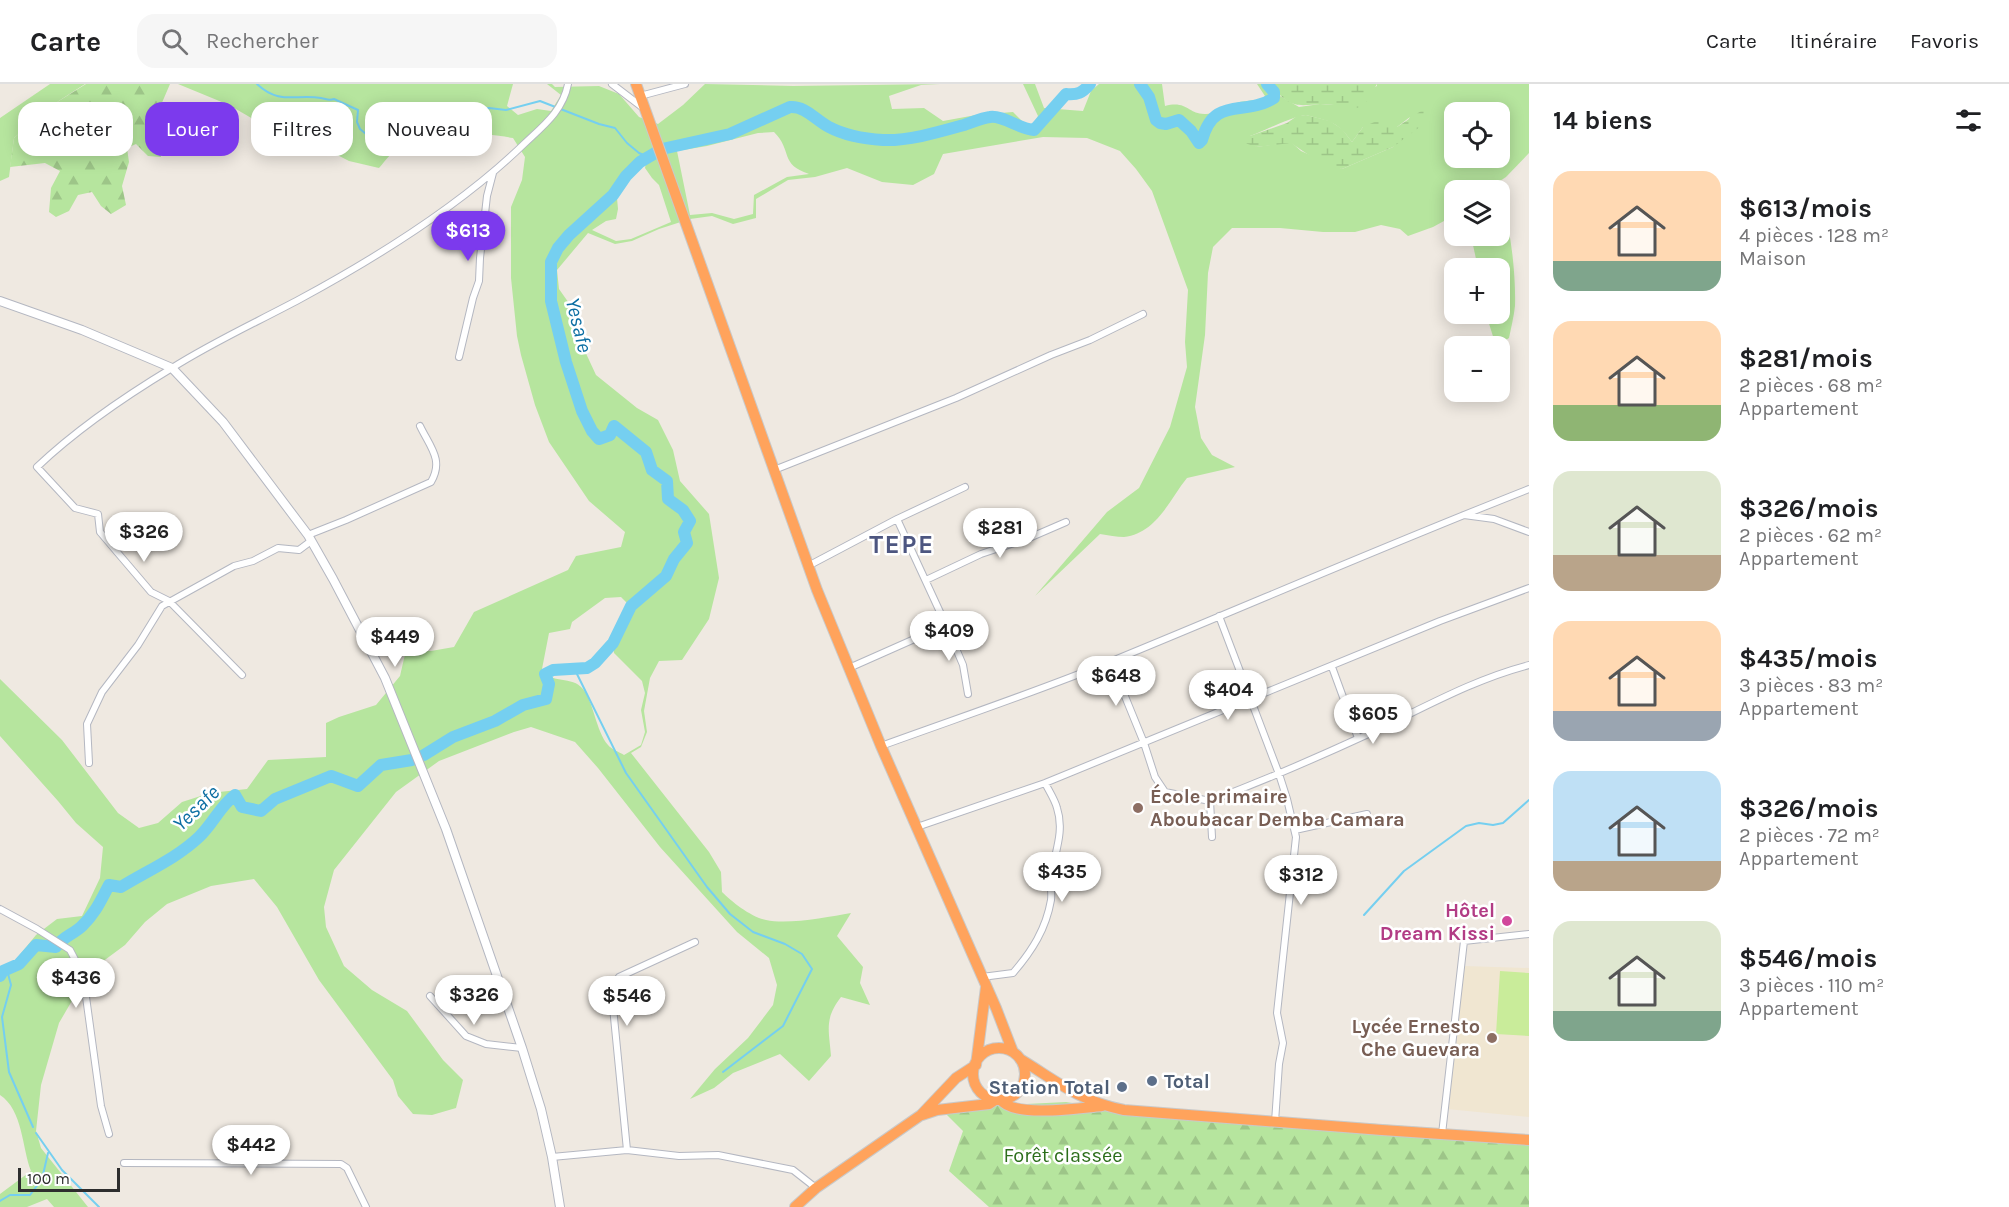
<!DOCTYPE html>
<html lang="fr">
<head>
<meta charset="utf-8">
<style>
	body { margin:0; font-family:Karla,sans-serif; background:#f6f6f6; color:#202124; height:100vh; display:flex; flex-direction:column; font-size:22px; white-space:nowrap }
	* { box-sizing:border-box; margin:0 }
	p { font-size:20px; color:#757577 }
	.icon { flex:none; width:33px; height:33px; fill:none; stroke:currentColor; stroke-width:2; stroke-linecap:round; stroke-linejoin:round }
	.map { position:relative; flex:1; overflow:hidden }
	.sheet { display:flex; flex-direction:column; background:#fff; width:480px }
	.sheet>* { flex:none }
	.hud { position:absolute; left:18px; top:18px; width:570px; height:54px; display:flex; gap:12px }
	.fabs { position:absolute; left:1444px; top:18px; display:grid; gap:12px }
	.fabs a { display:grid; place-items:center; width:66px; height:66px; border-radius:12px; background:#fff; box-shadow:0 3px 15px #0003; font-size:30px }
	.scale { position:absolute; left:18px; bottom:15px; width:102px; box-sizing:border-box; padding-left:6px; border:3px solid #2e2e2e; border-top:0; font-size:16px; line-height:21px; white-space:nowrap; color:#2e2e2e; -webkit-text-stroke:4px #fff; paint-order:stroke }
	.price { position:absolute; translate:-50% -51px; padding:0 14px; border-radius:21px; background:#fff; color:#222; font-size:20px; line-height:39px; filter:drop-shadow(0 2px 3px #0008) }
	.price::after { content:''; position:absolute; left:50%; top:36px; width:18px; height:14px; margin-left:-9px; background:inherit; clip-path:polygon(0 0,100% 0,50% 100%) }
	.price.on { background:#7c3aed; color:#fff }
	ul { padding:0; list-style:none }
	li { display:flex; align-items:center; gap:18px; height:150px; padding:0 24px }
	li span { display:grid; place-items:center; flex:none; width:168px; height:120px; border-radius:18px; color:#555 }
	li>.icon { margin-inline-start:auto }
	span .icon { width:72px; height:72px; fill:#fffc; stroke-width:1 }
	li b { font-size:26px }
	h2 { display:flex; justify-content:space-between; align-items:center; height:72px; padding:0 24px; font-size:26px }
	.tag { padding:0 21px; border-radius:18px; background:#fff; box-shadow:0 3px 15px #0003; font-size:21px; line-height:54px }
	.tag.on { background:#7c3aed; color:#fff }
	header { display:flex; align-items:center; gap:36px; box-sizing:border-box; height:84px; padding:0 30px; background:#fff; border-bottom:2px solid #e0e0e0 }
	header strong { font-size:28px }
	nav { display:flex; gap:33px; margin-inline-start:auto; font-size:21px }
	.search { width:420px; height:54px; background:#f6f6f6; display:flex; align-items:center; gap:15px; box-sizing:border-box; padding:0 21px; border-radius:18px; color:#757577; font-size:22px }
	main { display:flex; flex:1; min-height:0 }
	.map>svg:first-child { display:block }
	.education { fill:#f0e6d1 }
	.grass { fill:#b6e59e; fill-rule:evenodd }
	.forest { fill:url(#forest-firs) }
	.wetland { fill:url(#wetland-marsh) }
	.pitch { fill:#c9ec9a }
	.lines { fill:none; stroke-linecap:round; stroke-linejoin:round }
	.stream { stroke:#75cff0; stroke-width:2 }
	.river { stroke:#75cff0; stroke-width:12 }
	.street-casing { stroke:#b4b7c1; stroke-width:8 }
	.secondary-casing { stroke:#b4b7c1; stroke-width:10 }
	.highway-casing { stroke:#c9c9c9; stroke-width:12 }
	.street { stroke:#fff; stroke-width:6 }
	.secondary { stroke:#fff; stroke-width:8 }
	.highway { stroke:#ffa35c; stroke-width:10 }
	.education-dot { fill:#8d6e63; stroke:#fff; stroke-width:2 }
	.hotel-dot { fill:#d1479c; stroke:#fff; stroke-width:2 }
	.service-dot { fill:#5c6f8a; stroke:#fff; stroke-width:2 }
	.labels { text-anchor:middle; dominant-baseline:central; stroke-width:5; stroke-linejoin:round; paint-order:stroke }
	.education-label { font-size:20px; font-weight:bold; fill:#785e54; stroke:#fff; text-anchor:start }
	.hotel-label { font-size:20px; font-weight:bold; fill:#b23c85; stroke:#fff; text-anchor:end }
	.service-label { font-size:20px; font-weight:bold; fill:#4e5e75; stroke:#fff; text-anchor:start }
	.park-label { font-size:20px; fill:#2c6e1b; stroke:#fff }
	.water-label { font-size:21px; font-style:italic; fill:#0d6fa3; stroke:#fff }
	.district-label { font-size:26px; font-weight:bold; letter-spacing:1.5px; fill:#4d5680; stroke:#fff }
</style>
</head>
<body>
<header>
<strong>Carte</strong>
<div class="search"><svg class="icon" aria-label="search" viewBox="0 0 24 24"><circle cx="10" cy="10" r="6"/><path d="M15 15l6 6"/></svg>Rechercher</div>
<nav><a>Carte</a><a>Itinéraire</a><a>Favoris</a></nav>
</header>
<main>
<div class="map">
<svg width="1529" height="1123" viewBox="0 0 1529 1123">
	<defs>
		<pattern id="forest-firs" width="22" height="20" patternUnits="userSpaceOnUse" patternTransform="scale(1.5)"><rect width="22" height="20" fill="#b6e59e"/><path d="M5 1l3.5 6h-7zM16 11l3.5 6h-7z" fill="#9dc588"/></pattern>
		<pattern id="wetland-marsh" width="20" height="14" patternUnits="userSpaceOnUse" patternTransform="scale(1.5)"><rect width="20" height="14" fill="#b6e59e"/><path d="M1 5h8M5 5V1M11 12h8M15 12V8" fill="none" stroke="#9dc588"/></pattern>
	</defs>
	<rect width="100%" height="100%" fill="#efe9e1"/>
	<!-- education -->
	<path class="education" d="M1464,882L1529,884V1033L1447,1025Z"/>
	<!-- grass -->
	<path class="grass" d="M50,0H85L54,20L14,54L9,93L0,97V34Z
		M178,0H513L507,22L518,31L537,25L551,27L561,11L547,0H552L555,3L599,2L619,10L639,33L658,40L683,21L705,0L793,2L940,0L921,1L889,12L892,25L924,24L943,37L976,31L1013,28L1025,40H1033L1038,32L1023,0H1035L1044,24L1083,27L1091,7L1099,0H1162L1165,22C1188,16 1188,31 1206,30C1214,30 1221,23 1229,21C1239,17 1251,17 1262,15L1265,12L1257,0H1271L1280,12L1299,23L1320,20L1336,21L1377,2V0H1529V69L1506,93L1494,101L1496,106H1455V131L1433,143L1408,152L1400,145L1381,141L1355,148H1323L1280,144H1232L1213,163L1208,189L1205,251L1195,323L1201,354L1212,371L1235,383L1187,394C1169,416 1157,449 1124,453C1117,453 1108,451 1100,450L1035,512L1107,428L1139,404L1170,343L1187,283L1185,258L1188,206L1152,107L1136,85L1120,67L1087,54L1043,53L943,70L934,90L913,101L882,98L847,84L815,93L788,96L756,115V134L733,140L712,132L690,135L659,145L632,157L615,160L588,149L557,186L559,205L571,222L583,263L596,291L637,324L658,336L673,366L680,397L709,430L719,494L709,535L682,576L659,577L650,594L644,627L647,648L641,663L631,669L709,768L721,788L722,808C732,818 751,833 766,836C788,841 828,833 851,829L837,852L863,883L860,899L870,921L841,913C824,935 829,946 831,972L809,997L780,970L733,989L714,1004L690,1015L715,985L748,954L773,921L777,901L769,874L737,848L660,763L598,684L575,658L531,643L514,648L439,677L396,708L334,786L324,823L326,843L344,882L372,906L407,927L443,976L463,996L456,1024L432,1031L413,1030L398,1012L393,996L319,896L277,823L254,795L211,802L167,820L145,838L125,861L98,881L84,896L59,939L41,1001L36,1047L41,1064L88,1123H54L47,1115L27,1123H0V1110L31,1087C22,1064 23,1026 0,1011V885L14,878L36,851L57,835L82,832L100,794L103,763L76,739L58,717L0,652V595L62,656L118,729L139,744L158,739L182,718L210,709L247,705L268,676L326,673V639L339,633L376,621L400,592L406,566L431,567L454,563L474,528L568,486L576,472L621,463L625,448L589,417L549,358L535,321L521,271L517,252L511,194V123L522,96L525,73L513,54C485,49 426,44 402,60C394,65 386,76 379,84L349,77L308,56L270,45L229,21ZM1455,28H1500V74H1455ZM1306,31C1331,38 1336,36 1352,58L1363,43H1397L1410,33L1393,63L1342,85L1301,67L1291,58L1256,63L1250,52C1264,47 1293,32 1306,31ZM774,48C793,67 779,80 809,90L787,93L754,111L753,130L734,135L712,129L690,131L677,67L707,62L758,49ZM647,74L645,84L652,94L659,101L671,138L631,155L616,157L592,146L606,137L616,135L618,125L617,114L613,111C623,97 632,82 647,74ZM621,513L630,522L613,559L614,569L642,597L645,609L641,626L645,648L641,661L624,671C619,668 611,665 608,661C596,647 594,619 583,605C572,591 551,601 542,585L549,549L570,545L572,538L605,514Z
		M1500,115C1511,140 1516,194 1515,222C1514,232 1511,244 1509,254L1496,262L1486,230H1500V184H1478L1471,152H1500Z"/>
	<!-- forest -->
	<path class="forest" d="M86,0H170L158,28L161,73L148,72L136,60L127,64L129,78L122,102L126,121L111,130L101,122L92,108L78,111L69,127L56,133L49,128L51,104L60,87L45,79L10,83L14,54L54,20Z
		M1066,1018L1098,1023L1113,1021L1529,1051V1123H989L949,1087L963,1047L940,1024Z"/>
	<!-- wetland -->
	<path class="wetland" d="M1271,0H1377L1363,23C1352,25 1345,22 1334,21C1303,17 1294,32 1271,0Z
		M1424,25L1431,27L1421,42L1393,63L1342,85L1325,82L1291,59L1256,63L1245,59L1250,52L1287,39L1297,32L1306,31L1330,37L1342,45L1352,58L1363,43L1379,36L1397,43Z"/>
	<!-- pitch -->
	<path class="pitch" d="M1500,887L1529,889V952L1496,950Z"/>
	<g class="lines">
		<!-- stream -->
		<path class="stream" d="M257,0C279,21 296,10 321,14C327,15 328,17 334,15L358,26L357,38L360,45L366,50L384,51L395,47L410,45L425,37L445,30L471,25L489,24L506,26L540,17L599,40L615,44L627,59L639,69L648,73
			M574,584L626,689L707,803L730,830L753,848L785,860L802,870L812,885L783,942L723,988
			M1364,831L1404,787L1466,742L1479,739L1493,741L1503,739L1529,716
			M7,886L11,901L2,933L9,988L33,1043
			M36,1049L62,1086L99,1123
			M0,1117L10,1111H30L42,1095L48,1069"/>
		<!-- river -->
		<path class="river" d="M1140,0L1149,13L1156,36L1160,39L1166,40L1179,36L1191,47L1199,59L1202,56C1214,11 1244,33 1274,14V8L1267,0
			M424,671L453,653L495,637L523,621L546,615L549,600L545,590L553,586L587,584L595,579L613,559L631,522L666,492L674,475L687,459L684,448L690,437L683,426L668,415L667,397L652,386L646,368L614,342L610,351L599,355L592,347L582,327L566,278L551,217V178L558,164L569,151L613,111L626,92L640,78L662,65L730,50L790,23C806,22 815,36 829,43C844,51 866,55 883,56C909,57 939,48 964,41C973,38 982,34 990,33C1002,31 1020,45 1034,46L1066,10C1078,11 1082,9 1090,0
			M0,892L3,887L19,880L36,861L56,863C62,853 74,850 82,842C95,830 101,816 109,801L121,803C147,787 177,774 199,753C213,740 220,722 235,711L242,723L261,727L275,715L331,692L358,702L381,681L412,676"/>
		<defs>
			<path id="street" d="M612,0L642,23
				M640,12L685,0
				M459,273L473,214L479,197L480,174L487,112L493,89
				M774,386L956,314L1051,271L1090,256L1143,230
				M1464,431L1494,435L1529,448
				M308,451L346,436L431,398C444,376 430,363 420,342
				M808,482L897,435L965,403
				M926,496L981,470L1029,454L1066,438
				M1219,532L1279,690L1287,715L1296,753L1277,929L1283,959L1279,980L1275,1038
				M946,541L963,581L968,610
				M1111,578L1144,659L1155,693L1165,708L1210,717L1212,753
				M1332,583L1358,654
				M849,584L946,541L897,435
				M242,591L169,517L151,508L100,448L98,430L75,424L37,383C77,345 124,313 172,284C213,258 257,238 300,215C376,174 461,121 524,60C543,42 563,27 568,0
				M881,662C958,634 1036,608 1112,577C1251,520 1389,460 1529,405
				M89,679L87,640L102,608L138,561L162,522L234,482L253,477L278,464L299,466L311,457
				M1210,717C1263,697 1314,675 1366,651C1420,626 1471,596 1529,581
				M917,743L1045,699L1440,537L1529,504
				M1295,746L1367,730
				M0,825L37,845L70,866L83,891L101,1022L109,1050
				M982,893L1013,889C1032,867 1046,845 1051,816C1052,808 1050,800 1051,793C1054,770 1065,748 1057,724C1055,716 1049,707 1045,699
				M430,912L466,952L486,960L522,964
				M1442,1050L1464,857L1529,850
				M627,1066L612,913V903L619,893L695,858
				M552,1073L627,1066L679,1072L718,1071L793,1086L816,1104
				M124,1079L341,1080L347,1084L366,1123"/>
			<path id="secondary" d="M0,217L82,246L172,284L223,338L308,451L333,495L385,594L446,745L522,964L541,1025L552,1073L560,1123"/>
			<path id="highway" d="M636,0L817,506L881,662L996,924L1013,968
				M973 990a26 26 0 1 1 52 0a26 26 0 1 1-52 0Z
				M1020,975C1058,998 1079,1017 1124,1026L1382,1046L1529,1056
				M1001,1016C1013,1034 1081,1024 1102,1022
				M922,1031L937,1026L989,1020L995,1016
				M795,1123L816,1104L921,1031L956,994L976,981L986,903"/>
		</defs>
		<!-- street casing -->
		<use href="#street" class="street-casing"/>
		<!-- secondary casing -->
		<use href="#secondary" class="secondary-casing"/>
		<!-- highway casing -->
		<use href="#highway" class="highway-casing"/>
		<!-- street -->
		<use href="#street" class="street"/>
		<!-- secondary -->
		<use href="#secondary" class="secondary"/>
		<!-- highway -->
		<use href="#highway" class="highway"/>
	</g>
	<!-- markers -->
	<g class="education-dot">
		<circle cx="1138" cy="724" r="6"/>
		<circle cx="1492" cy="954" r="6"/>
	</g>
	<circle class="hotel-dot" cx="1507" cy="837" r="6"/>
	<g class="service-dot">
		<circle cx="1152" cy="997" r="6"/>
		<circle cx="1122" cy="1003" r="6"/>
	</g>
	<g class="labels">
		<!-- education labels -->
		<g class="education-label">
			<text x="1150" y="712">École primaire<tspan x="1150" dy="23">Aboubacar Demba Camara</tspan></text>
			<text x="1480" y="942" text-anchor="end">Lycée Ernesto<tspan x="1480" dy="23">Che Guevara</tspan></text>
		</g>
		<!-- hotel labels -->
		<g class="hotel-label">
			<text x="1495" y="826">Hôtel<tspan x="1495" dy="23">Dream Kissi</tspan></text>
		</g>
		<!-- service labels -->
		<g class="service-label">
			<text x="1164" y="997">Total</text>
			<text x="1110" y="1003" text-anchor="end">Station Total</text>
		</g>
		<!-- park labels -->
		<g class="park-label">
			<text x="1063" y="1071">Forêt classée</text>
		</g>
		<!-- water labels -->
		<g class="water-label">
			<text transform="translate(579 241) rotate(76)">Yesafe</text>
			<text transform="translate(196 724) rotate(-44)">Yesafe</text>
		</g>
		<!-- district labels -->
		<g class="district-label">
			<text x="902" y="460">TEPE</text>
		</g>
	</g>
</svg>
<div class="fabs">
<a><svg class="icon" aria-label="locate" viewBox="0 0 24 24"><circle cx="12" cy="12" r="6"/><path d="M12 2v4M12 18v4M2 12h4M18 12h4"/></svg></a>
<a><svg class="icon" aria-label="layers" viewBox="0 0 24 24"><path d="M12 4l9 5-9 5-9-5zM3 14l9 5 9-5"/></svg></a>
<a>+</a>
<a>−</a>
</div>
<div class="scale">100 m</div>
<b class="price on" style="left:468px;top:178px">$613</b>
<b class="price" style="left:1000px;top:475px">$281</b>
<b class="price" style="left:144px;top:479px">$326</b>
<b class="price" style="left:949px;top:578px">$409</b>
<b class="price" style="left:395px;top:584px">$449</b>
<b class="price" style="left:1116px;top:623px">$648</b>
<b class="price" style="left:1228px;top:637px">$404</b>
<b class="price" style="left:1373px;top:661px">$605</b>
<b class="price" style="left:1062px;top:819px">$435</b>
<b class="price" style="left:1301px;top:822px">$312</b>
<b class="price" style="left:76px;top:925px">$436</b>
<b class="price" style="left:474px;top:942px">$326</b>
<b class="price" style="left:627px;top:943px">$546</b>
<b class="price" style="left:251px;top:1092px">$442</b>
<div class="hud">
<a class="tag">Acheter</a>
<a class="tag on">Louer</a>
<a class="tag">Filtres</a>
<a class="tag">Nouveau</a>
</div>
</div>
<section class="sheet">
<h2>14 biens<svg class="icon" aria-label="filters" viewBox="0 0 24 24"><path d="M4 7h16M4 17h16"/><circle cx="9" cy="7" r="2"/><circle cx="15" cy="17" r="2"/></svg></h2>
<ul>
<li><span style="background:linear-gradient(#ffd9b3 75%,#7fa58c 0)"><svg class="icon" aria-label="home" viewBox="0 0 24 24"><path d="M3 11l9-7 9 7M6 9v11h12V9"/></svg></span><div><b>$613/mois</b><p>4 pièces · 128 m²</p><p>Maison</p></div></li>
<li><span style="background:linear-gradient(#ffd9b3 70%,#8fb573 0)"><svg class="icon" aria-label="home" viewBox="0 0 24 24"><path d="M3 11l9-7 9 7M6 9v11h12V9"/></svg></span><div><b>$281/mois</b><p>2 pièces · 68 m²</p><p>Appartement</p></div></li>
<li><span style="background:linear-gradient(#dfe7d0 70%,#b9a48a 0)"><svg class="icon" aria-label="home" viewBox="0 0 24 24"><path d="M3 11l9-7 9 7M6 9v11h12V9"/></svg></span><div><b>$326/mois</b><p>2 pièces · 62 m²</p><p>Appartement</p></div></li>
<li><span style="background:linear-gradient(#ffd9b3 75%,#9aa5b1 0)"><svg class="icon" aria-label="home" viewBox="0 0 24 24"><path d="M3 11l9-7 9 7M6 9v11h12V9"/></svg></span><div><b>$435/mois</b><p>3 pièces · 83 m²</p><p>Appartement</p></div></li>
<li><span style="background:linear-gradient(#bfe0f5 75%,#b9a48a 0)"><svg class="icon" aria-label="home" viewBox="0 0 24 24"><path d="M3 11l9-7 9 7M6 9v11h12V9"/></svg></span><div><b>$326/mois</b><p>2 pièces · 72 m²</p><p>Appartement</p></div></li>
<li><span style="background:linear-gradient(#dfe7d0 75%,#7fa58c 0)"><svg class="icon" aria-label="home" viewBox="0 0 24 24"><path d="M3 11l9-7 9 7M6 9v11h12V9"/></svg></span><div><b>$546/mois</b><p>3 pièces · 110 m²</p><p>Appartement</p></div></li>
</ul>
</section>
</main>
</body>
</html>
